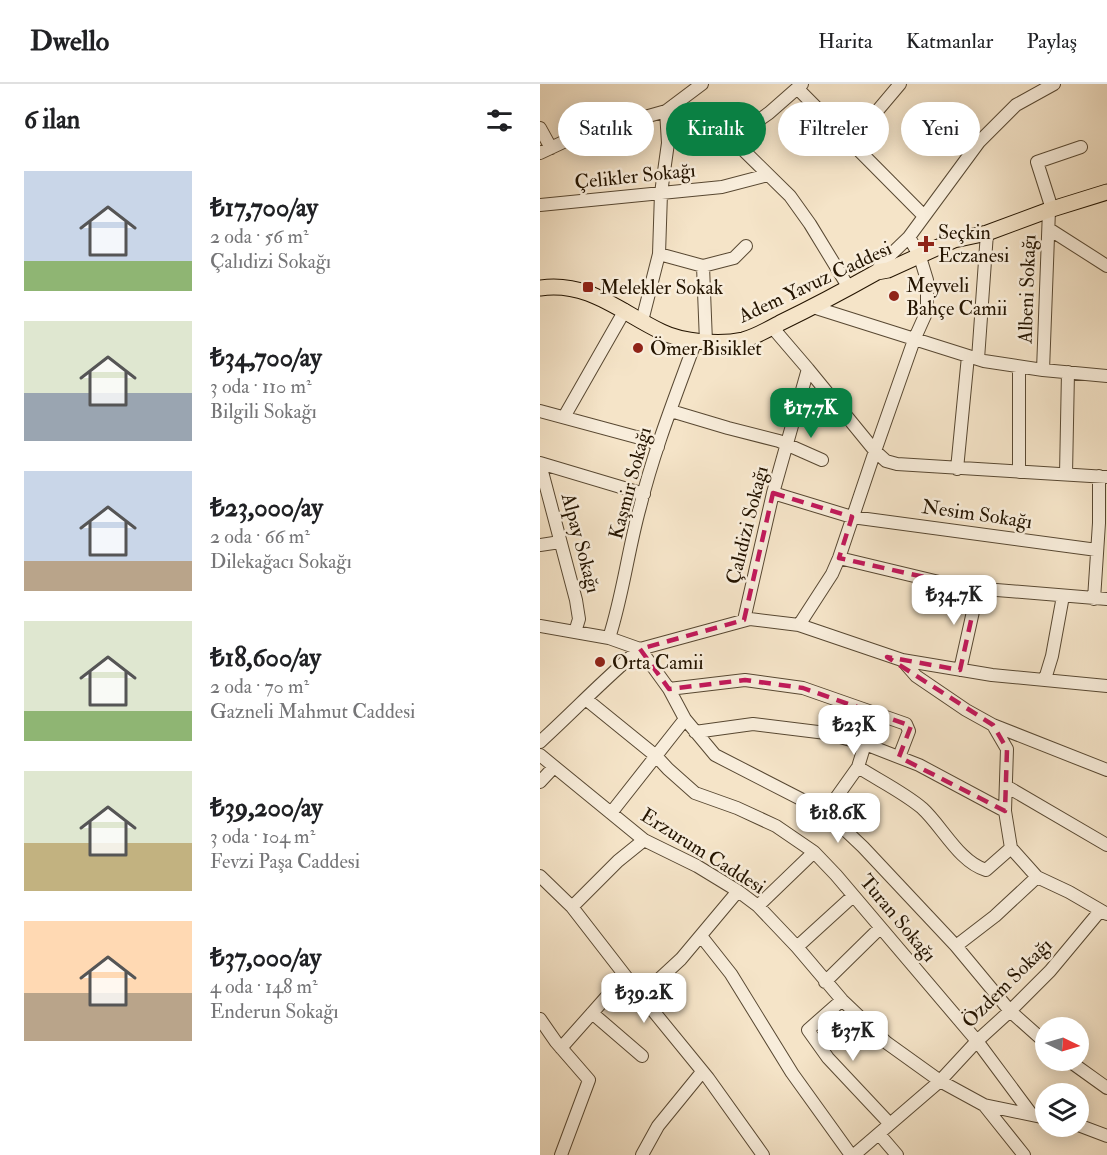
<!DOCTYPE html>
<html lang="tr">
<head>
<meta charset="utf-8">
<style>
	body { margin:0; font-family:"IM FELL Double Pica",serif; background:#f2f2f2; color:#202124; height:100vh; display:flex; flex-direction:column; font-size:22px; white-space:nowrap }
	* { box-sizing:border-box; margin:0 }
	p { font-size:20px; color:#757577 }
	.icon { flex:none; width:33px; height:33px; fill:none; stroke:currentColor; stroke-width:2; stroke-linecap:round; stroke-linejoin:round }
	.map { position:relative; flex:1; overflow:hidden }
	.sheet { display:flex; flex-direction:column; background:#fff; width:540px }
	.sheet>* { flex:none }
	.guide { position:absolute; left:18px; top:18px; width:459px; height:54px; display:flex; gap:12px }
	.needle { width:39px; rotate:95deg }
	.tools { position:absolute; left:495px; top:933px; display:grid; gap:12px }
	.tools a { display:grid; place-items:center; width:54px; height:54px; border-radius:50%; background:#fff; box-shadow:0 3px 15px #0003; font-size:30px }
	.price { position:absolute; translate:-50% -51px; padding:0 14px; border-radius:12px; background:#fff; color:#222; font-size:20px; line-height:39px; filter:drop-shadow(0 2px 3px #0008) }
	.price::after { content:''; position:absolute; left:50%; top:36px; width:18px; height:14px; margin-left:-9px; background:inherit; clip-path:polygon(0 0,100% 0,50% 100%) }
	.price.on { background:#0b8043; color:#fff }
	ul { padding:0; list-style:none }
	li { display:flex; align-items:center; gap:18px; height:150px; padding:0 24px }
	li span { display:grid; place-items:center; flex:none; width:168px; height:120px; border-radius:0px; color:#555 }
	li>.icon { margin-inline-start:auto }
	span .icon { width:72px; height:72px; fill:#fffc; stroke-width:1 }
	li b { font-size:26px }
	h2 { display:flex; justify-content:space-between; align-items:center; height:72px; padding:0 24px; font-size:26px }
	.pill { padding:0 21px; border-radius:27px; background:#fff; box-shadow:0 3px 15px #0003; font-size:21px; line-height:54px }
	.pill.on { background:#0b8043; color:#fff }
	header { display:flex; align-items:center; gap:36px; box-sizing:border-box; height:84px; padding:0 30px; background:#fff; border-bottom:2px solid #e0e0e0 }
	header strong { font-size:28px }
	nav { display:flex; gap:33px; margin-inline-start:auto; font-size:21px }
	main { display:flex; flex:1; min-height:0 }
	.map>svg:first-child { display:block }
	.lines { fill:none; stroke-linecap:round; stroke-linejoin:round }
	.minor-casing { stroke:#584832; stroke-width:14 }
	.major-casing { stroke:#241400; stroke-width:17 }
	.minor { stroke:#f8eddb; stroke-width:12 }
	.major { stroke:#f5e4c8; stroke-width:15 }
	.marked { fill:none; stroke:#c2185b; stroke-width:4.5; stroke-dasharray:12 8; stroke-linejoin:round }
	.poi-dot { fill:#8f2418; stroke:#f8eddb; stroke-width:2 }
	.labels { text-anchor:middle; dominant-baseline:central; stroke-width:5; stroke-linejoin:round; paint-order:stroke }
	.street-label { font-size:20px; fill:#241400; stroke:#f8eddb }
	.poi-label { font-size:20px; fill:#241400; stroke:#f8eddb; text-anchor:start }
</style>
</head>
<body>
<header>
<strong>Dwello</strong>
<nav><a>Harita</a><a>Katmanlar</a><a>Paylaş</a></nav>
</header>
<main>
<section class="sheet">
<h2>6 ilan<svg class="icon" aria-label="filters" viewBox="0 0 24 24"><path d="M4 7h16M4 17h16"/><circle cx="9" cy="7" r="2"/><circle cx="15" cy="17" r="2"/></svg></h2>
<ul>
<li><span style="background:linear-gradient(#c9d6e8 75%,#8fb573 0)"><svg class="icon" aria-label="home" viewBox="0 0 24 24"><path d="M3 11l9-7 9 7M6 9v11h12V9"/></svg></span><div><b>₺17,700/ay</b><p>2 oda · 56 m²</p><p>Çalıdizi Sokağı</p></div></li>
<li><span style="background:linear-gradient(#dfe7d0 60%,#9aa5b1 0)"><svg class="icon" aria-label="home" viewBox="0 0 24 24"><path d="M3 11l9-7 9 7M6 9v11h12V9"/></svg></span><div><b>₺34,700/ay</b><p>3 oda · 110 m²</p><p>Bilgili Sokağı</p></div></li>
<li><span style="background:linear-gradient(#c9d6e8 75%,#b9a48a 0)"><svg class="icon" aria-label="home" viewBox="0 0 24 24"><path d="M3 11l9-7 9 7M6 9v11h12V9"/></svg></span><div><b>₺23,000/ay</b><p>2 oda · 66 m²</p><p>Dilekağacı Sokağı</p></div></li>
<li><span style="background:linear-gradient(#dfe7d0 75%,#8fb573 0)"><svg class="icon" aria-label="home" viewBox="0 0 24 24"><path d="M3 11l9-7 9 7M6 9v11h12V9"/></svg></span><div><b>₺18,600/ay</b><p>2 oda · 70 m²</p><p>Gazneli Mahmut Caddesi</p></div></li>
<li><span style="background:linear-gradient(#dfe7d0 60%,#c2b280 0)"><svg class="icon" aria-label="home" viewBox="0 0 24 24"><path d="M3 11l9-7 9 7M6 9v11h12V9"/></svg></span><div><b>₺39,200/ay</b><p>3 oda · 104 m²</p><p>Fevzi Paşa Caddesi</p></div></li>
<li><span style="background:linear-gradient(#ffd9b3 60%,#b9a48a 0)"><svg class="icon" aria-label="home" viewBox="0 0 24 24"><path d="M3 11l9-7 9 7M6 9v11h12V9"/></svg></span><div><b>₺37,000/ay</b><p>4 oda · 148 m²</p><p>Enderun Sokağı</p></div></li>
</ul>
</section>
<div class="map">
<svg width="567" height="1071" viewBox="0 0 567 1071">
	<rect width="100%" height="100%" fill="#f5e4c8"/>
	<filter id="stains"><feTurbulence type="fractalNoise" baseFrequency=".00333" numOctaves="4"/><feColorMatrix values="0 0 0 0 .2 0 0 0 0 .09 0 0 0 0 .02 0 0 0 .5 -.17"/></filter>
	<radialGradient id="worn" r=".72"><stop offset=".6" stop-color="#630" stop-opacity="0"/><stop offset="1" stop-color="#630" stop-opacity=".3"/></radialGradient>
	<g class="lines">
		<defs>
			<path id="minor" d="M258,5L384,132
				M134,21L157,37L192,55L250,112L270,140L309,204
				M0,44L11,64
				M192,55L229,29L262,0
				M311,58L360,0
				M0,69L34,53L126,27L162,0
				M0,121L182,103L228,91
				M512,125L497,78L541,63
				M509,145L567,182
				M119,170L163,182L166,258
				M163,182L194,174L206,162
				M337,188L341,180L369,153L439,58L476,21L514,0
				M273,223L444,277L503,286L567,292
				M102,237L119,170L121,109L128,59L126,27
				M232,243L268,285L335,367L346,377L357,380L567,393
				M438,275L447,149
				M503,286L509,126
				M0,327L111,357L118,363
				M131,327L188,344L239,357L282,376
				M24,333L85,226
				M0,379L104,410
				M0,380L36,516L39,535L35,548
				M417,385L428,272
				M479,388V283
				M526,390L528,288
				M233,409L312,433L557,466
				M0,461L20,458
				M299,474L420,503L567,515
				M554,515L559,439V392
				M204,536L233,409L268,285
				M259,541L292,490L299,474L335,367L374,256L387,227V196L380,173L369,153
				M0,542L69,554L100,565L210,535L259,541L362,576L452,591L567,602
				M69,554C83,511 88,466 100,423C114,366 136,311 156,256
				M362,576L376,592L426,626L453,641L467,665L465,727L471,764L497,793L529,808L567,830
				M420,586L438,505
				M505,595L512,572L523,512
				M129,605L205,596L263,604L366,640L369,647L359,673
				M47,616L116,672L128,685L155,709L197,724L236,742L274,768L296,791L437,957L492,1031
				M453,641L567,686
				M155,648L213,640L286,649L325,660L379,681L465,727
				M0,658C34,627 65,594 100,565L129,605L145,635L175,671L286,728L323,763L416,862L470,927L506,959
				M0,671L104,756L157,782L198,807L218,822L257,863L302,916L347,959L400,997L444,1021L506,1034
				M318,683C338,696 363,708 382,724C402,742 419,778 446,786L471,764
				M0,698L14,683
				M466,702L567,761
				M286,728L318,683L325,660
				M71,729L145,635
				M0,792L32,823L101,912L168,994L223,1071
				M218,822L274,768
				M32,823L78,777L104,756
				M161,852L191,890L252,989L311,1071
				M416,862L455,832L497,793
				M257,863L313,812
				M285,898L340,844
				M101,912L141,875L198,807
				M302,916L268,946L288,974L350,1040
				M52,929L102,972
				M0,935L16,958L49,996L21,1071
				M21,964L85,892
				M528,976L567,1004
				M444,1021L484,1071
				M538,1041L567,1052
				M339,1050L357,1071
				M102,1071L118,1042L162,988
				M314,1071L400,997L437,957L470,927L510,887L560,827"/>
			<path id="major" d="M0,204C49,197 80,228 122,248C142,258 180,261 203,256C215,253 229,245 240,239C273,223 305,206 337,188L348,186L414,156L447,149L509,126L567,108"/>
		</defs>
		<!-- minor casing -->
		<use href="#minor" class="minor-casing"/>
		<!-- major casing -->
		<use href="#major" class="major-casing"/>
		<!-- minor -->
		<use href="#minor" class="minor"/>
		<!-- major -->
		<use href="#major" class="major"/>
	</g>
	<!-- marked area -->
	<path class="marked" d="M233,409L312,433L299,474L438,505L420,586L347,573L453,641L467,665L465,727L359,673L371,642L263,604L205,596L129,605L100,565L204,536Z"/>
	<!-- markers -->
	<g class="poi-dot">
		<path d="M383 151h6v6h6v6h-6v6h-6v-6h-6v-6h6z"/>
		<rect x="42" y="197" width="12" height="12" rx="3"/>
		<circle cx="354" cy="212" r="6"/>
		<circle cx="98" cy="264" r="6"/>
		<circle cx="60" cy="578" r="6"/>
	</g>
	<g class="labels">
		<!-- street labels -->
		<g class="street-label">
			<text transform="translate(95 92) rotate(-6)">Çelikler Sokağı</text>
			<text transform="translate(275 198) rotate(-25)">Adem Yavuz Caddesi</text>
			<text transform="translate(487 205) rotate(-88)">Albeni Sokağı</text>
			<text transform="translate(90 399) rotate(-75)">Kaşmir Sokağı</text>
			<text transform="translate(437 430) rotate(8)">Nesim Sokağı</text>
			<text transform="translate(207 441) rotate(-76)">Çalıdizi Sokağı</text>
			<text transform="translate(41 459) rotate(75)">Alpay Sokağı</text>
			<text transform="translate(163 767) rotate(32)">Erzurum Caddesi</text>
			<text transform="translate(358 834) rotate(50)">Turan Sokağı</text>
			<text transform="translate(467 899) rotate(-45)">Özdem Sokağı</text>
		</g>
		<!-- poi labels -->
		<g class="poi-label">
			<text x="398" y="148">Seçkin<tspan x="398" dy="23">Eczanesi</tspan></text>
			<text x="366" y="201">Meyveli<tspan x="366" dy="23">Bahçe Camii</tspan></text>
			<text x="60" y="203">Melekler Sokak</text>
			<text x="110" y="264">Ömer Bisiklet</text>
			<text x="72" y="578">Orta Camii</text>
		</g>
	</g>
	<rect width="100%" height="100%" filter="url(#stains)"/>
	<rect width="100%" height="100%" fill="url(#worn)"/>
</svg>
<div class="tools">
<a><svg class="needle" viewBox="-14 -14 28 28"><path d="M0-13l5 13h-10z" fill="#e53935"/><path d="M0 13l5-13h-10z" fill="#757577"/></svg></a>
<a><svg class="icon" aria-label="layers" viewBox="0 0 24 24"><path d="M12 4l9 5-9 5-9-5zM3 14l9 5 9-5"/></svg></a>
</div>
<b class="price on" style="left:271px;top:355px">₺17.7K</b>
<b class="price" style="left:414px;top:542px">₺34.7K</b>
<b class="price" style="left:314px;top:672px">₺23K</b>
<b class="price" style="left:298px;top:760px">₺18.6K</b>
<b class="price" style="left:104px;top:940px">₺39.2K</b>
<b class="price" style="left:313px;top:978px">₺37K</b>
<div class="guide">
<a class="pill">Satılık</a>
<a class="pill on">Kiralık</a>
<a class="pill">Filtreler</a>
<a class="pill">Yeni</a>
</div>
</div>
</main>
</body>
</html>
